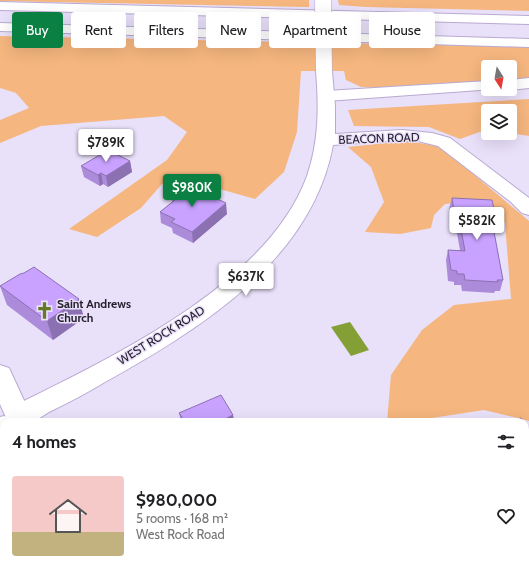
<!DOCTYPE html>
<html lang="en">
<head>
<meta charset="utf-8">
<style>
	body { margin:0; font-family:Cabin,sans-serif; background:#f6f6f6; color:#202124; height:100vh; display:flex; flex-direction:column; font-size:15px; white-space:nowrap }
	* { box-sizing:border-box; margin:0 }
	p { font-size:13px; color:#757577 }
	.icon { flex:none; width:22px; height:22px; fill:none; stroke:currentColor; stroke-width:2; stroke-linecap:round; stroke-linejoin:round }
	.map { position:relative; flex:1; overflow:hidden }
	.panel { position:absolute; left:0px; top:418px; width:529px; height:156px; display:flex; flex-direction:column; background:#fff; border-radius:12px 12px 0 0; box-shadow:0 4px 16px #0002 }
	.panel>* { flex:none }
	.top-card { position:absolute; left:12px; top:12px; width:505px; height:36px; display:flex; gap:8px }
	.needle { width:26px; rotate:169deg }
	.tools { position:absolute; left:481px; top:60px; display:grid; gap:8px }
	.tools a { display:grid; place-items:center; width:36px; height:36px; border-radius:4px; background:#fff; box-shadow:0 4px 16px #0002; font-size:20px }
	.price { position:absolute; translate:-50% -34px; padding:0 9px; border-radius:4px; background:#fff; color:#222; font-size:13px; line-height:26px; filter:drop-shadow(0 1px 2px #0008) }
	.price::after { content:''; position:absolute; left:50%; top:24px; width:12px; height:9px; margin-left:-6px; background:inherit; clip-path:polygon(0 0,100% 0,50% 100%) }
	.price.current { background:#0b8043; color:#fff }
	ul { padding:0; list-style:none }
	li { display:flex; align-items:center; gap:12px; height:100px; padding:0 12px }
	li+li { border-top:1px solid #e0e0e0 }
	li span { display:grid; place-items:center; flex:none; width:112px; height:80px; border-radius:4px; color:#555 }
	li>.icon { margin-inline-start:auto }
	span .icon { width:48px; height:48px; fill:#fffc; stroke-width:1 }
	li b { font-size:17px }
	h2 { display:flex; justify-content:space-between; align-items:center; height:48px; padding:0 12px; font-size:17px }
	.tag { padding:0 14px; border-radius:4px; background:#fff; box-shadow:0 4px 16px #0002; font-size:14px; line-height:36px }
	.tag.current { background:#0b8043; color:#fff }
	.map>svg:first-child { display:block }
	.built { fill:#e0d2f9 }
	.green { fill:#f5b67f }
	.water { fill:#859f37 }
	.lines { fill:none; stroke-linecap:round; stroke-linejoin:round }
	.minor-casing { stroke:#b9aad2; stroke-width:2 }
	.tertiary-casing { stroke:#b9aad2; stroke-width:2 }
	.primary-casing { stroke:#b9aad2; stroke-width:2 }
	.motorway-casing { stroke:#b9aad2; stroke-width:2 }
	.minor { fill:#fff; fill-rule:evenodd }
	.tertiary { fill:#fff; fill-rule:evenodd }
	.primary { fill:#fff; fill-rule:evenodd }
	.motorway { fill:#fff; fill-rule:evenodd }
	.minor-bridge-casing { stroke:#b9aad2; stroke-width:17; stroke-linecap:butt }
	.minor-bridge { stroke:#fff; stroke-width:16 }
	.wall { fill:#ac8bda }
	.shaded-wall { fill:#8c71b2 }
	.building { fill:#c8a2fe; stroke:#8c71b2 }
	.labels { text-anchor:middle; dominant-baseline:central; stroke-width:3; stroke-linejoin:round; paint-order:stroke }
	.street-label { font-size:12px; fill:#26202f; stroke:#e9e0f9 }
	.poi-label { font-size:12px; font-weight:bold; fill:#26202f; stroke:#e9e0f9; text-anchor:start }
</style>
</head>
<body>
<div class="map">
<svg width="529" height="574" viewBox="0 0 529 574">
	<rect width="100%" height="100%" fill="#e9e0f9"/>
	<!-- built -->
	<path class="built" d="M0,466L4,473V558L0,560Z"/>
	<!-- green -->
	<path class="green" d="M0,0H309V7L0,1Z
		M338,0H529V11L366,7L339,5Z
		M0,36L529,47V78L510,79V67H488V81L379,88L361,87L346,80L344,71H301L297,132L284,172L255,199L202,184H162L141,208L97,237L69,229L167,160L187,132L164,116L41,126L0,143V120L29,108L16,93L0,88Z
		M529,99V136L510,133V111H488V129L460,139L429,127L354,126L348,110Z
		M405,141L440,146L529,221V421L484,410L406,422H387L391,375L422,330L454,305L511,299L505,223L486,200L445,204L434,215L431,228L400,234L365,232L384,202L371,167L348,147Z"/>
	<!-- water -->
	<path class="water" d="M350,322L369,350L351,356L331,327Z"/>
	<g class="lines">
		<defs>
			<path id="minor" d="M324,66L329,68L332,71L335,106V134L402,130L432,133L450,138L529,198V215L522,213L511,202L438,146L418,141L402,140L333,145C312,260 200,329 105,382C87,393 68,403 49,412C44,415 36,421 30,422C24,423 16,422 9,422L6,416L10,408C108,359 267,286 307,176C319,141 319,107 316,71L319,68Z"/>
			<path id="tertiary" d="M4,416L13,419L15,422H4V440L0,441V417Z"/>
			<path id="primary" d="M0,365L9,368L34,422H8L0,404Z
				M52,570H82L83,574H53Z"/>
			<path id="motorway" d="M0,2L529,16V24L0,10Z
				M0,23L529,39V47L0,31Z
				M529,78V88L510,90L507,89H510V80Z
				M488,81V89H494L326,101L320,99L318,96L320,93L326,91Z"/>
		</defs>
		<!-- minor casing -->
		<use href="#minor" class="minor-casing"/>
		<!-- tertiary casing -->
		<use href="#tertiary" class="tertiary-casing"/>
		<!-- primary casing -->
		<use href="#primary" class="primary-casing"/>
		<!-- motorway casing -->
		<use href="#motorway" class="motorway-casing"/>
		<!-- minor -->
		<use href="#minor" class="minor"/>
		<!-- tertiary -->
		<use href="#tertiary" class="tertiary"/>
		<!-- primary -->
		<use href="#primary" class="primary"/>
		<!-- motorway -->
		<use href="#motorway" class="motorway"/>
		<defs>
			<path id="minor-bridge" d="M323,0L324,71"/>
		</defs>
		<!-- minor-bridge casing -->
		<use href="#minor-bridge" class="minor-bridge-casing"/>
		<!-- minor-bridge -->
		<use href="#minor-bridge" class="minor-bridge"/>
	</g>
	<!-- wall -->
	<path class="wall" d="M130,161L132,172L108,187L103,184L100,186L84,177L81,166Z
		M172,197L227,214L193,243L173,233L172,228L161,223L160,212L172,202Z
		M452,198L497,222L494,232L503,280L500,291H495L494,293L462,291L461,285H454V282L448,281L446,260L448,250H460L456,228H452L449,209Z
		M0,286L84,318L53,340L7,305Z
		M179,413L233,415L234,422H181Z
		M299,570H349L351,574H301Z"/>
	<!-- shaded-wall -->
	<path class="shaded-wall" d="M130,161L132,172L108,187L106,176Z
		M101,173L103,184L100,186L98,175Z
		M226,203L227,214L193,243L192,232Z
		M79,299L84,318L53,340L47,321Z
		M233,415L234,422H219Z
		M529,457V465L525,466V458Z
		M529,511V518L525,519V513Z
		M152,570H185L172,574H142V573Z"/>
	<!-- building -->
	<path class="building" d="M108,150L130,161L106,176L101,173L98,175L81,166Z
		M188,185L226,203L192,232L171,222L175,219L160,212L176,199L172,197Z
		M452,198L492,200L497,222L492,221L503,280H497L498,282L465,280L464,274H457V271L451,270L448,250L465,251L459,218L455,217Z
		M34,267L79,299L47,321L0,286L20,274L24,273Z
		M221,395L233,415L219,422H185L179,413Z
		M521,418L524,422H504Z
		M525,423L529,429V433H526L529,437V457L525,458Z
		M525,486L529,493V511L525,513Z
		M141,570H152L142,573Z
		M303,570H349L351,574H305Z"/>
	<!-- icons -->
	<defs>
		<symbol id="church-bare" viewBox="-9 -9 18 18"><path d="M-1.2-6h2.4v3.5h3.3v2.4h-3.3V6h-2.4V-.1h-3.3v-2.4h3.3Z" fill="#657929" stroke="#e9e0f9" stroke-width="2.5" paint-order="stroke"/></symbol>
	</defs>
	<g fill-rule="evenodd">
		<use href="#church-bare" x="32" y="298" width="25" height="25"/>
	</g>
	<g class="labels">
		<!-- street labels -->
		<g class="street-label">
			<text transform="translate(379 138) rotate(-2)">BEACON ROAD</text>
			<text transform="translate(161 335) rotate(-32)">WEST ROCK ROAD</text>
		</g>
		<!-- poi labels -->
		<g class="poi-label">
			<text x="57" y="303">Saint Andrews<tspan x="57" dy="14">Church</tspan></text>
		</g>
	</g>
</svg>
<div class="tools">
<a><svg class="needle" viewBox="-14 -14 28 28"><path d="M0-13l5 13h-10z" fill="#e53935"/><path d="M0 13l5-13h-10z" fill="#757577"/></svg></a>
<a><svg class="icon" aria-label="layers" viewBox="0 0 24 24"><path d="M12 4l9 5-9 5-9-5zM3 14l9 5 9-5"/></svg></a>
</div>
<b class="price" style="left:106px;top:163px">$789K</b>
<b class="price current" style="left:192px;top:208px">$980K</b>
<b class="price" style="left:477px;top:241px">$582K</b>
<b class="price" style="left:246px;top:297px">$637K</b>
<div class="top-card">
<a class="tag current">Buy</a>
<a class="tag">Rent</a>
<a class="tag">Filters</a>
<a class="tag">New</a>
<a class="tag">Apartment</a>
<a class="tag">House</a>
</div>
<section class="panel">
<h2>4 homes<svg class="icon" aria-label="filters" viewBox="0 0 24 24"><path d="M4 7h16M4 17h16"/><circle cx="9" cy="7" r="2"/><circle cx="15" cy="17" r="2"/></svg></h2>
<ul>
<li><span style="background:linear-gradient(#f6c9c9 70%,#c2b280 0)"><svg class="icon" aria-label="home" viewBox="0 0 24 24"><path d="M3 11l9-7 9 7M6 9v11h12V9"/></svg></span><div><b>$980,000</b><p>5 rooms · 168 m²</p><p>West Rock Road</p></div><svg class="icon" aria-label="heart" viewBox="0 0 24 24"><path d="M12 20l-8-8c-3-5 5-10 8-4 3-6 11-1 8 4z"/></svg></li>
</ul>
</section>
</div>
</body>
</html>
